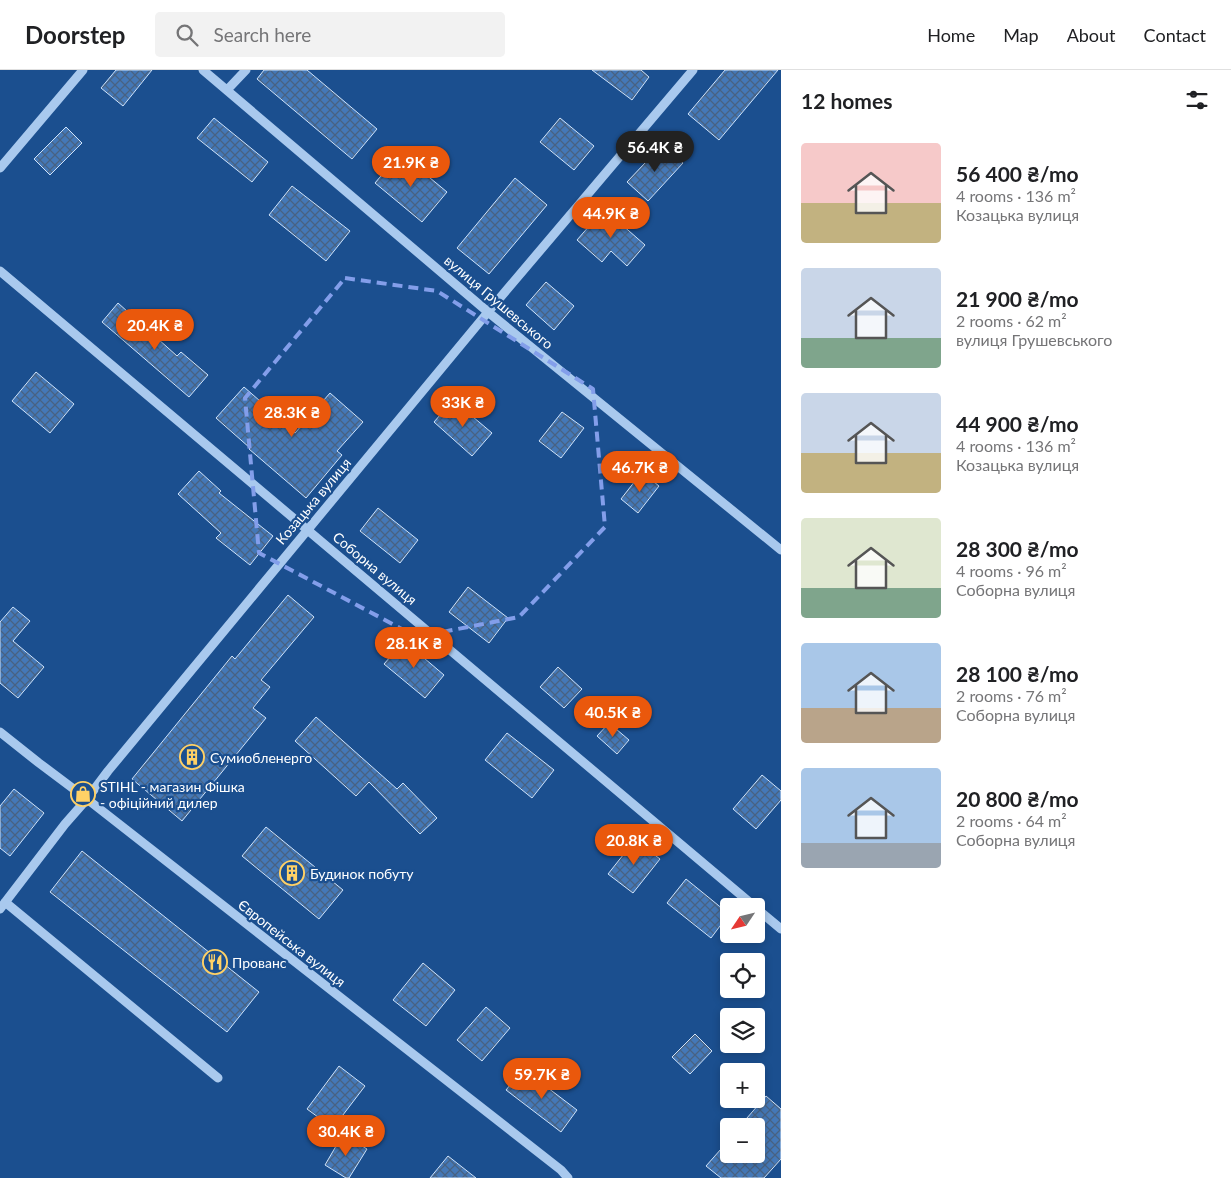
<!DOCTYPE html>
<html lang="en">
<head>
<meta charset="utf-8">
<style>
	body { margin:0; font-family:Lato,sans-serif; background:#f2f2f2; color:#202124; height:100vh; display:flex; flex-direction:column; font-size:19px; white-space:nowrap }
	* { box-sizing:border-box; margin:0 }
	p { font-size:16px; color:#757577 }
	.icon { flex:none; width:28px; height:28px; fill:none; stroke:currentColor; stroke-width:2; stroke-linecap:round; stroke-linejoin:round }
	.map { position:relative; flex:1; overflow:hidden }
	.drawer { display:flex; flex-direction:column; background:#fff; width:450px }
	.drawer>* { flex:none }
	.needle { width:32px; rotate:235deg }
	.buttons { position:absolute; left:720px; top:828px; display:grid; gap:10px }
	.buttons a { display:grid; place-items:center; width:45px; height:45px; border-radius:5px; background:#fff; box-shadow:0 2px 8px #0003; font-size:25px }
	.price { position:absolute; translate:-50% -42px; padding:0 11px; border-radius:18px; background:#ea580c; color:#fff; font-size:16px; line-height:32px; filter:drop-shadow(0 1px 2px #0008) }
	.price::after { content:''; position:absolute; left:50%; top:30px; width:15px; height:11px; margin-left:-8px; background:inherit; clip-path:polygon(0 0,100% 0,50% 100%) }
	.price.active { background:#222; color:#fff }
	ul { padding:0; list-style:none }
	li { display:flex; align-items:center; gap:15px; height:125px; padding:0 20px }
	li span { display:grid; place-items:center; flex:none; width:140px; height:100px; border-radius:5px; color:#555 }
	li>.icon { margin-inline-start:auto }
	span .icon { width:60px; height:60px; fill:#fffc; stroke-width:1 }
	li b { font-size:21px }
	h2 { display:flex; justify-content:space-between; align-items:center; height:60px; padding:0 20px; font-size:21px }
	header { display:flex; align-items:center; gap:30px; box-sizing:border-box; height:70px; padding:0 25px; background:#fff; border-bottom:1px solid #e0e0e0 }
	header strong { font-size:24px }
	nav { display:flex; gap:28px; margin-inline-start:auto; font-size:18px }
	.search { width:350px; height:45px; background:#f2f2f2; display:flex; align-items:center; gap:12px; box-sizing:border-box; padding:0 18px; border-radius:5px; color:#757577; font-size:19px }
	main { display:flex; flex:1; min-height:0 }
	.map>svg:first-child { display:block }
	.building { fill:url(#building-cross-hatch); stroke:#cfe3fa }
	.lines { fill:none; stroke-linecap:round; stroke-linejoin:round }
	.minor { stroke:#a9c9ee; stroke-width:9 }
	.marked { fill:none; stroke:#839eea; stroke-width:4; stroke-dasharray:10 6; stroke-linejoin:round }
	.labels { text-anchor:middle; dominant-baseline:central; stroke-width:4.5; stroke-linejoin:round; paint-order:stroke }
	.street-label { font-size:14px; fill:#fff; stroke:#1b4f8f }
	.poi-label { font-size:14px; fill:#fff; stroke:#1b4f8f; text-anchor:start }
</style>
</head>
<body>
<header>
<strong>Doorstep</strong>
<div class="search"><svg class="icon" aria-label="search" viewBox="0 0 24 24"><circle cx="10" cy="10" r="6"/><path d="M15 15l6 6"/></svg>Search here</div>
<nav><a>Home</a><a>Map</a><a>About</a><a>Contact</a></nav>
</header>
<main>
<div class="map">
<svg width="781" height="1108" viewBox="0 0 781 1108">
	<defs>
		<pattern id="building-cross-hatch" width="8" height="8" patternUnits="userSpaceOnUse" patternTransform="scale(1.25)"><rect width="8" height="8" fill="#4478b7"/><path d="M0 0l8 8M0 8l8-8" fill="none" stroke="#486282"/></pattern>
	</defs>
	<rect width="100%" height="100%" fill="#1b4f8f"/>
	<!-- building -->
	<path class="building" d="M116,0H152L123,36L101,18Z
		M264,0H307L377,59L352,89L257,9Z
		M592,0H641L649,7L632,30Z
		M725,0H778L719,70L688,44Z
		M214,48L268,92L252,112L197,68Z
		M560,48L594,76L574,100L540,72Z
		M66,57L82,73L50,105L34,89Z
		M662,75L683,93L648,131L627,112Z
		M400,83L447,122L422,152L375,113Z
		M515,108L547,135L489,204L457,178Z
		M292,116L350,161L326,191L269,145Z
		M604,139L645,175L627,196L611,181L602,192L577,170Z
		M546,212L574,236L554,260L526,235Z
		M118,233L177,286L181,282L208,305L189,327L102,252Z
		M36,302L74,334L50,363L12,331Z
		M244,317L268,338L266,340L295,363L330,323L363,352L337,381L342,385L306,428L249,379L250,378L216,348Z
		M453,330L492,363L472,386L434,352Z
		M562,342L584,358L561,388L539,371Z
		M199,401L221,421L219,423L273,466L250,495L216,468L221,463L178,424Z
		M642,402L659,416L638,443L621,429Z
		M378,438L418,470L400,493L360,461Z
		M468,517L508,548L489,573L449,542Z
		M288,525L314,547L261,610L270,617L253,638L266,648L182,751L132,709L232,586L235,589Z
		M13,537L30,551L13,571L44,597L18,628L0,613V552Z
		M404,571L444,605L425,628L384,594Z
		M558,597L582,619L564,638L540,617Z
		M316,647L397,719L403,713L437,748L420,764L369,712L356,726L295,671Z
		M609,653L629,670L617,684L597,666Z
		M507,663L554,700L532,728L485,690Z
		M762,705L781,721V730L756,759L733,739Z
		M14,719L44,743L10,786L0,778V736Z
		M266,757L343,820L319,849L242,786Z
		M635,770L660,789L633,823L608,804Z
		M82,781L259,922L227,962L50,822Z
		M686,809L729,844L711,868L667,833Z
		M423,893L455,920L426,956L393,930Z
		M486,937L510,958L482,991L457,970Z
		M695,964L712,981L690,1004L672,987Z
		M339,996L365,1016L333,1058L307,1039Z
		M523,999L577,1040L561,1062L506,1020Z
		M766,1026L781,1039V1089L764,1108H721L706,1096L729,1070V1084H756V1056H740Z
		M343,1064L367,1079L349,1108H346L325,1095Z
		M448,1086L476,1108H430Z"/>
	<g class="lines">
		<!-- minor -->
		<path class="minor" d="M203,0L488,242L781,480
			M227,20L246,0
			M0,98L83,0
			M0,201L754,836
			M0,662L39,693L87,729L561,1100L568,1108
			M5,832L218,1008
			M756,838L781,859
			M0,839L65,754L87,729L108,701L488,242L693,0"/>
	</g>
	<!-- marked area -->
	<path class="marked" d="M345,208L437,221L593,319L605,457L519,547L417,567L259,483L245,328Z"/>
	<!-- icons -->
	<defs>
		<symbol id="building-ring" viewBox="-11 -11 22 22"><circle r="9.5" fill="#1b4f8f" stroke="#ffd166" stroke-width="1.5"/><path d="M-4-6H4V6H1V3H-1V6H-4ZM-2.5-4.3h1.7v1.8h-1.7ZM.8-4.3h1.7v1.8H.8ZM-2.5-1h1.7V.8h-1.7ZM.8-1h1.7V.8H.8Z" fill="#ffd166"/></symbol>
		<symbol id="shop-ring" viewBox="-11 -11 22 22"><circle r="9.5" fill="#1b4f8f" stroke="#ffd166" stroke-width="1.5"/><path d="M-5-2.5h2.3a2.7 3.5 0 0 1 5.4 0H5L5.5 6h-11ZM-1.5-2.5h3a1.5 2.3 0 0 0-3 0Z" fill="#ffd166"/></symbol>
		<symbol id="restaurant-ring" viewBox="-11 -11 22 22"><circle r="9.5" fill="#1b4f8f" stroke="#ffd166" stroke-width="1.5"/><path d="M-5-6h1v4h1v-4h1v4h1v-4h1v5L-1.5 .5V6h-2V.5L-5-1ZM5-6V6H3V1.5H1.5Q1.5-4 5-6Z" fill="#ffd166"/></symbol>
	</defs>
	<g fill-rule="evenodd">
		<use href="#building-ring" x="178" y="673" width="28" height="28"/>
		<use href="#shop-ring" x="69" y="710" width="28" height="28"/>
		<use href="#building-ring" x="278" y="789" width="28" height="28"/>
		<use href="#restaurant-ring" x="201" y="878" width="28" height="28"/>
	</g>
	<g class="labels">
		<!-- street labels -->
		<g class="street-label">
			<text transform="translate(499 232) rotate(40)">вулиця Грушевського</text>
			<text transform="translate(313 431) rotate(-50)">Козацька вулиця</text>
			<text transform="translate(375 498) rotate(40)">Соборна вулиця</text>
			<text transform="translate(292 873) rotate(38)">Європейська вулиця</text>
		</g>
		<!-- poi labels -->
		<g class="poi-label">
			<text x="210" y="687">Сумиобленерго</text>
			<text x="100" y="716">STIHL - магазин Фішка<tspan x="100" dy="16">- офіційний дилер</tspan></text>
			<text x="310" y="803">Будинок побуту</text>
			<text x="232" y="892">Прованс</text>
		</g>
	</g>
</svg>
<div class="buttons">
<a><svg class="needle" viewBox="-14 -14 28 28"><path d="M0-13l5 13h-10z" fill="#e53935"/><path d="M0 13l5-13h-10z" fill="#757577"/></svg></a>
<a><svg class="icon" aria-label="locate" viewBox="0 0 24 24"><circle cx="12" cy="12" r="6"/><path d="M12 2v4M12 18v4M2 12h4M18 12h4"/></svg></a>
<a><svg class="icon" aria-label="layers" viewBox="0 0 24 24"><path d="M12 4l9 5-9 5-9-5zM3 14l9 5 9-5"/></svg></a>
<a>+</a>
<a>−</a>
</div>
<b class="price active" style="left:655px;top:103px">56.4K ₴</b>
<b class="price" style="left:411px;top:118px">21.9K ₴</b>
<b class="price" style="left:611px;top:169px">44.9K ₴</b>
<b class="price" style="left:155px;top:281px">20.4K ₴</b>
<b class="price" style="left:463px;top:358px">33K ₴</b>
<b class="price" style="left:292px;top:368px">28.3K ₴</b>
<b class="price" style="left:640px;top:423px">46.7K ₴</b>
<b class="price" style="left:414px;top:599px">28.1K ₴</b>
<b class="price" style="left:613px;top:668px">40.5K ₴</b>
<b class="price" style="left:634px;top:796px">20.8K ₴</b>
<b class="price" style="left:542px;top:1030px">59.7K ₴</b>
<b class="price" style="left:346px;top:1087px">30.4K ₴</b>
</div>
<section class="drawer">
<h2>12 homes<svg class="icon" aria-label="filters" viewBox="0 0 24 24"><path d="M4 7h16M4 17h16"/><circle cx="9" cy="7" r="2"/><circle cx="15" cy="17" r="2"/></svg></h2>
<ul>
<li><span style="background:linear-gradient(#f6c9c9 60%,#c2b280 0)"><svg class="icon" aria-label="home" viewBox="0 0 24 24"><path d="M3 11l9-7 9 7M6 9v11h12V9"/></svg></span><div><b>56 400 ₴/mo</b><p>4 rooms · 136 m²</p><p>Козацька вулиця</p></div></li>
<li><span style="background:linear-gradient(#c9d6e8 70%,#7fa58c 0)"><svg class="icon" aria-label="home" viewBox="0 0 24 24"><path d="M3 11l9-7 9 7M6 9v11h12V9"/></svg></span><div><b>21 900 ₴/mo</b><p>2 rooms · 62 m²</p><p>вулиця Грушевського</p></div></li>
<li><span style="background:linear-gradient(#c9d6e8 60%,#c2b280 0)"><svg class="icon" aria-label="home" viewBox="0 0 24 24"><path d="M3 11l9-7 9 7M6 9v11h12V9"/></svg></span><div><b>44 900 ₴/mo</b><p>4 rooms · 136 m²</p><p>Козацька вулиця</p></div></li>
<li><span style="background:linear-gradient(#dfe7d0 70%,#7fa58c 0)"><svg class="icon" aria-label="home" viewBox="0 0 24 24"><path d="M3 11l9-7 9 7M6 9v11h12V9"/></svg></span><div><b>28 300 ₴/mo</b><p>4 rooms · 96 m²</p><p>Соборна вулиця</p></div></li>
<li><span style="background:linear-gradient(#a9c7e8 65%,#b9a48a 0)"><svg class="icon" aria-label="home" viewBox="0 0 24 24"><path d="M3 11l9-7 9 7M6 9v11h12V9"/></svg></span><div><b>28 100 ₴/mo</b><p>2 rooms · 76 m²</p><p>Соборна вулиця</p></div></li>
<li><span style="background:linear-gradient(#a9c7e8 75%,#9aa5b1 0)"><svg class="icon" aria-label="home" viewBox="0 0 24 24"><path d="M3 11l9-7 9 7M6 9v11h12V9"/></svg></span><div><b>20 800 ₴/mo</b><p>2 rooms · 64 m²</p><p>Соборна вулиця</p></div></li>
</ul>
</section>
</main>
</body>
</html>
